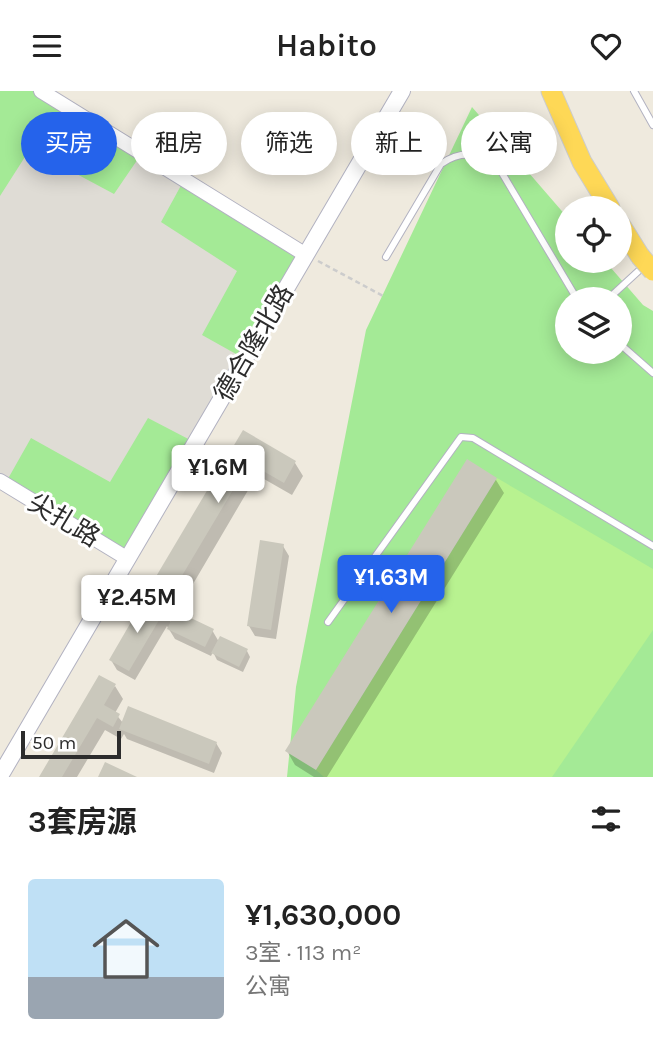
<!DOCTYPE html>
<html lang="zh">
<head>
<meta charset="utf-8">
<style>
	body { margin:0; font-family:Karla,"Noto Sans SC",sans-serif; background:#f6f6f6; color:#222; height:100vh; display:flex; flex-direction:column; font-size:26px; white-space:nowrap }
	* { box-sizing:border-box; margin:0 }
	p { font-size:23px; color:#767676 }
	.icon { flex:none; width:38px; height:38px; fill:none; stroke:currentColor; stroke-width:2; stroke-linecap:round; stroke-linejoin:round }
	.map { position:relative; height:686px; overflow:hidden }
	.panel { display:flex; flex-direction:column; background:#fff; flex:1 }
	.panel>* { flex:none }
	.top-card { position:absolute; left:21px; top:21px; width:612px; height:63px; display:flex; gap:14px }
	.tools { position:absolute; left:555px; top:105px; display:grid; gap:14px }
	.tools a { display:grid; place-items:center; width:77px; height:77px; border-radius:50%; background:#fff; box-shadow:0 4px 18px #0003; font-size:35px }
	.scale { position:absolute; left:21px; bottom:18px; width:100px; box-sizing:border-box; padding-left:7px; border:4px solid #2c2c2c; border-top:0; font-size:19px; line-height:24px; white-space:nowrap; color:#2c2c2c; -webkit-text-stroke:5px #fff; paint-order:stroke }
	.price { position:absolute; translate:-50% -60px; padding:0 16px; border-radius:7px; background:#fff; color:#222; font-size:23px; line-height:46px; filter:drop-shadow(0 2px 4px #0008) }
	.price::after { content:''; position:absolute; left:50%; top:42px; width:21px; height:16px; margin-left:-10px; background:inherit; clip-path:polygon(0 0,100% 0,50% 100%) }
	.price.active { background:#2563eb; color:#fff }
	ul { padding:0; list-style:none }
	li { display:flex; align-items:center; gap:21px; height:175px; padding:0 28px }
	li span { display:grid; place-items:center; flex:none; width:196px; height:140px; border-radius:7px; color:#555 }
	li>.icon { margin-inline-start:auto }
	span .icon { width:84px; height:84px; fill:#fffc; stroke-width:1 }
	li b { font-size:30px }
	h2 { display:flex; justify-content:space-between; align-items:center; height:84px; padding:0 28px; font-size:30px }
	.chip { padding:0 24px; border-radius:32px; background:#fff; box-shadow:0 4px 18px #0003; font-size:24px; line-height:63px }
	.chip.active { background:#2563eb; color:#fff }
	header { display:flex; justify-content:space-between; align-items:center; height:91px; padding:0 28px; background:#fff; font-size:32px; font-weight:600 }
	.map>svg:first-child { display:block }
	.green { fill:#a4ea96; fill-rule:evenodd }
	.pitch { fill:#b8f290 }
	.plaza { fill:#dfdcd5 }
	.shadow { fill:#0003; fill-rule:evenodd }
	.building { fill:#cac8bc }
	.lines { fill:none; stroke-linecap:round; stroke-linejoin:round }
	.service-casing { stroke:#b2b2c1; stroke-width:8 }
	.tertiary-casing { stroke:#b2b2c1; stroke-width:16 }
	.secondary-casing { stroke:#b2b2c1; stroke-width:18 }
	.trunk-casing { stroke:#ccc; stroke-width:21 }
	.path { stroke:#ccc; stroke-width:2.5; stroke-dasharray:5 3.5; stroke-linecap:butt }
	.service { stroke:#fff; stroke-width:6 }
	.tertiary { stroke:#fff; stroke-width:14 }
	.secondary { stroke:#fff; stroke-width:16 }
	.trunk { stroke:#fed856; stroke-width:19 }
	.trunk-bridge-casing { stroke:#ccc; stroke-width:21; stroke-linecap:butt }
	.trunk-bridge { stroke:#fed856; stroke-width:19 }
	.labels { text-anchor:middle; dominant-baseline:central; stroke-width:6; stroke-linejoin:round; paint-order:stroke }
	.street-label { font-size:26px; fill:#2c2c2c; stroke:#fff }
</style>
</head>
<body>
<header><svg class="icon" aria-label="menu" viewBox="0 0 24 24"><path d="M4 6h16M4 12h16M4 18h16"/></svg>Habito<svg class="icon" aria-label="heart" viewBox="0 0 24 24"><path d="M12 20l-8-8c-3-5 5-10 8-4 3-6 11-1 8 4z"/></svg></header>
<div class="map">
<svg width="653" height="686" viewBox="0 0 653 686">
	<rect width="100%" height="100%" fill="#efeade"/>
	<!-- green -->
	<path class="green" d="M0,0H41L306,164L128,468L0,390Z
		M472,16L567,126V170H605L643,214L653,220V686H287L296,596L366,239ZM567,208H620V261H567Z"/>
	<!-- pitch -->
	<path class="pitch" d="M497,387L653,478V539L552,686H324L316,679Z"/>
	<!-- plaza -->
	<path class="plaza" d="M30,58L114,103L142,62L184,89L161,131L237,180L202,244L245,268L196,352L148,327L110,391L31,347L5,393L0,390V105Z"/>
	<!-- shadow -->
	<path class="shadow" d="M243,342L295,372L303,385L292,404L257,384L176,522L212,539L219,551L247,560L250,566L243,581L217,569L213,561L211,565L175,548L167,535L135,589L117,579L111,569L162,518L150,499ZM161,514L176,523L172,533Z
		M467,371L496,389L504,402L327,686H314L295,674L287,660Z
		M283,455L289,465L276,548L255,545L249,535Z
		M115,595L123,608L115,622L123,632L216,652L222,662L214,682L127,648L124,643L121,648L105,639L77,686H41Z"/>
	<!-- building -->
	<path class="building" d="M243,339L296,370L284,392L249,372L167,510L148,499Z
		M467,368L497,387L316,679L285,660Z
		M260,449L284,453L271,539L247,535Z
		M145,507L165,519L129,580L109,569Z
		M176,520L214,538L205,556L167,538Z
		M220,545L248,558L239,576L211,562Z
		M99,584L116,593L104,614L120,623L113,636L97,627L62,686H39Z
		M128,615L217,651L209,673L119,638Z
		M105,671L137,686H98Z"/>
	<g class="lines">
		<defs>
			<path id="service" d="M634,0L653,34
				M386,166L441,73C462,58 487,61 502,82L577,208
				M608,208L645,174
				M620,253L653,282
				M328,531L461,346L473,347L653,455"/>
			<path id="tertiary" d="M41,0L306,164
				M0,390L128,468"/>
			<path id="secondary" d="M0,685L402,0"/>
			<path id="trunk" d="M551,0L582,71L610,117
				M620,133L640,165"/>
		</defs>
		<!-- service casing -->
		<use href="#service" class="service-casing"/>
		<!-- tertiary casing -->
		<use href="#tertiary" class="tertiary-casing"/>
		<!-- secondary casing -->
		<use href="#secondary" class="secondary-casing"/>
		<!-- trunk casing -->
		<use href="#trunk" class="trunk-casing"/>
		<!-- path -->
		<path class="path" d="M318,170L385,206"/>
		<!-- service -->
		<use href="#service" class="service"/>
		<!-- tertiary -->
		<use href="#tertiary" class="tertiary"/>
		<!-- secondary -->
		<use href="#secondary" class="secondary"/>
		<!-- trunk -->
		<use href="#trunk" class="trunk"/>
		<defs>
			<path id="trunk-bridge" d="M640,165L653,180"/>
		</defs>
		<!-- trunk-bridge casing -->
		<use href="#trunk-bridge" class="trunk-bridge-casing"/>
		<!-- trunk-bridge -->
		<use href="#trunk-bridge" class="trunk-bridge"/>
	</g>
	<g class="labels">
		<!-- street labels -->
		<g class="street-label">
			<text transform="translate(254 252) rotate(-60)">德合隆北路</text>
			<text transform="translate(64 429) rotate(31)">尖扎路</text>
		</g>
	</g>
</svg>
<div class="tools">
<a><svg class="icon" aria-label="locate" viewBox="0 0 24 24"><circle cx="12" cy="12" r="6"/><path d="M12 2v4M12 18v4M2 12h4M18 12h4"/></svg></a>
<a><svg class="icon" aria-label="layers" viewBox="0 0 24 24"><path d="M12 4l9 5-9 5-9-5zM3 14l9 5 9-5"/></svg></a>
</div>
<div class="scale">50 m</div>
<b class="price" style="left:218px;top:414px">¥1.6M</b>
<b class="price active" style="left:391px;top:524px">¥1.63M</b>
<b class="price" style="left:137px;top:544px">¥2.45M</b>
<div class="top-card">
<a class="chip active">买房</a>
<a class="chip">租房</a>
<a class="chip">筛选</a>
<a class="chip">新上</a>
<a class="chip">公寓</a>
</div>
</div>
<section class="panel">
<h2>3套房源<svg class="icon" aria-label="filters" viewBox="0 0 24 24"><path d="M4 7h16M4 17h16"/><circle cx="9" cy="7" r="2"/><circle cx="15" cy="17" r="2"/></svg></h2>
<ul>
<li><span style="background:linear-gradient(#bfe0f5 70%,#9aa5b1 0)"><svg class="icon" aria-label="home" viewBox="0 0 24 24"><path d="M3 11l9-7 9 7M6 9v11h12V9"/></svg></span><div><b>¥1,630,000</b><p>3室 · 113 m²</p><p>公寓</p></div></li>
</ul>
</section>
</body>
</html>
